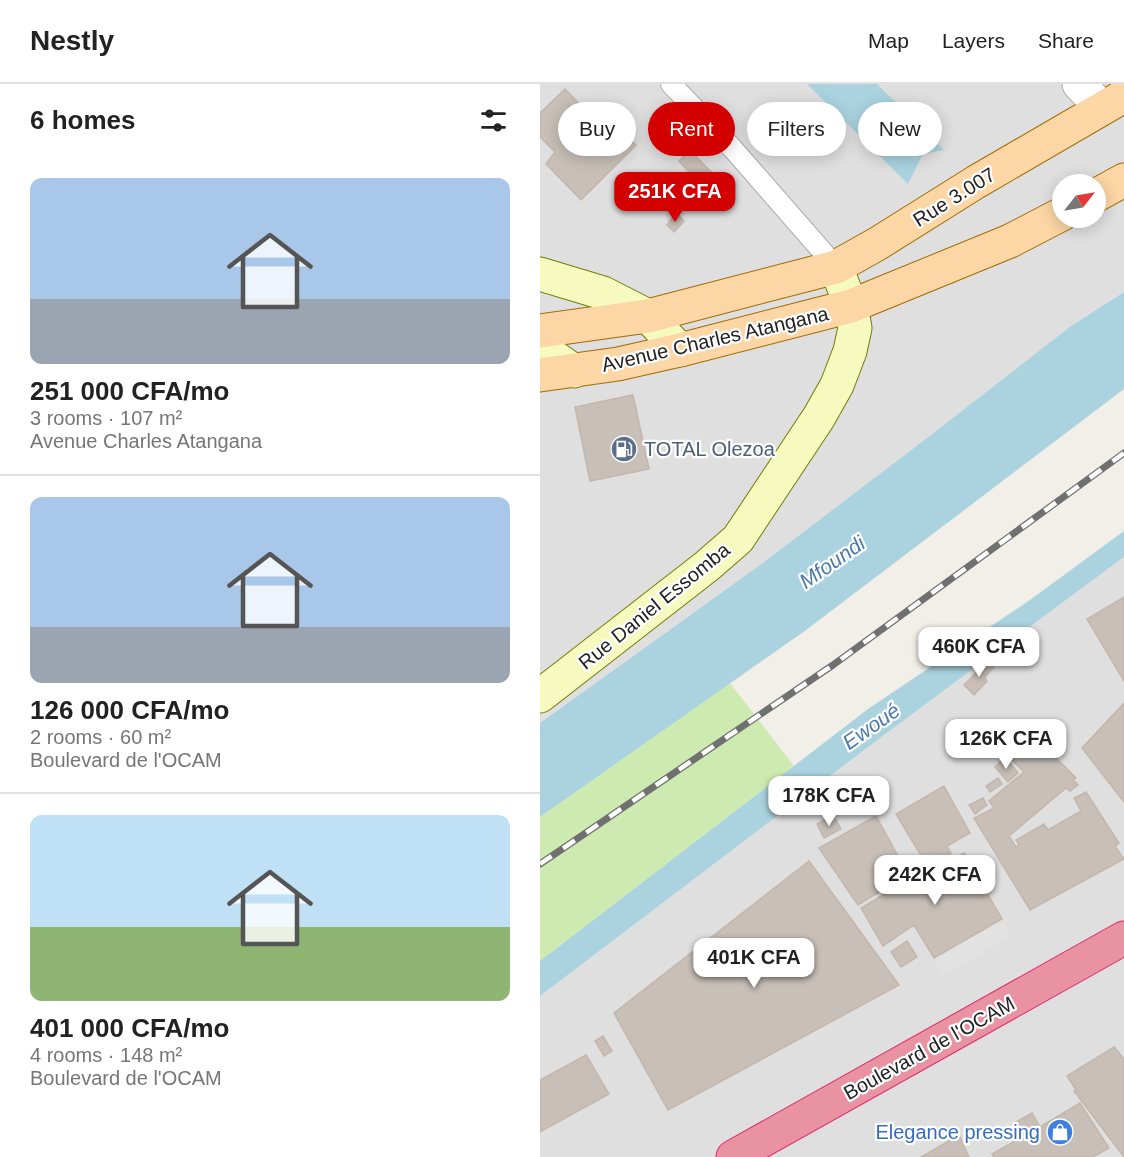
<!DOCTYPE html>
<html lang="en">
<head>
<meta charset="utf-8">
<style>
	body { margin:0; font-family:Helvetica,sans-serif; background:#f6f6f6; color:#222; height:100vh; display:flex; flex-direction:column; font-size:22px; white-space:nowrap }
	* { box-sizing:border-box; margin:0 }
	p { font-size:20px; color:#767676 }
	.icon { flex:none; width:33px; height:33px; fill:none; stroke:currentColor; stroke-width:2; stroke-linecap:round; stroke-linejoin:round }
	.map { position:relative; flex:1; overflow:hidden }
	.side { display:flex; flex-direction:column; background:#fff; width:540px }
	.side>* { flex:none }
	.hud { position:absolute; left:18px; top:18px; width:476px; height:54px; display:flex; gap:12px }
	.needle { width:39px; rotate:59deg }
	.buttons { position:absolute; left:512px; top:90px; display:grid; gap:12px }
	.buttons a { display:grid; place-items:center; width:54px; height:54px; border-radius:50%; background:#fff; box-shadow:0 3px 15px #0003; font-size:30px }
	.price { position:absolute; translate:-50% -51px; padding:0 14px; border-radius:12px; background:#fff; color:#222; font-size:20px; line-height:39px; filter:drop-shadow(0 2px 3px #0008) }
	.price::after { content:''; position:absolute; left:50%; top:36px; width:18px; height:14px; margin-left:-9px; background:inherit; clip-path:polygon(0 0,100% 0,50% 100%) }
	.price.current { background:#d40000; color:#fff }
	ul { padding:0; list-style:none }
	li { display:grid; align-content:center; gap:12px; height:318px; padding:0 30px }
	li+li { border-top:2px solid #e0e0e0 }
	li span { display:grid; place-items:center; height:186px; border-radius:12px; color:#555 }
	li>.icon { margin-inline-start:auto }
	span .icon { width:108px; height:108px; fill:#fffc; stroke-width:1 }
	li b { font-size:26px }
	h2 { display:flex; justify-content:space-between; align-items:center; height:72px; padding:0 30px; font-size:26px }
	.tag { padding:0 21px; border-radius:27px; background:#fff; box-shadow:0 3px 15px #0003; font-size:21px; line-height:54px }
	.tag.current { background:#d40000; color:#fff }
	header { display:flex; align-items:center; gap:36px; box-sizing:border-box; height:84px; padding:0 30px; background:#fff; border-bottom:2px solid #e0e0e0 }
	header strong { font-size:28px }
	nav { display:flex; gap:33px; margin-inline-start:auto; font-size:21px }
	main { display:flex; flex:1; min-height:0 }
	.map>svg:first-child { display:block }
	.residential { fill:#e0dfdf; fill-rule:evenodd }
	.grass { fill:#cdebb0 }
	.parking { fill:#e2e2e2 }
	.water { fill:#aad3df }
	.building { fill:#c7bfb8; stroke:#c4b6ab; stroke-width:1.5 }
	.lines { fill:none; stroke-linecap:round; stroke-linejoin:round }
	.lane-casing { stroke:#a9a9a9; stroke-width:22 }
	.street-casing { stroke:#a9a9a9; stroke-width:35 }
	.secondary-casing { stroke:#707d05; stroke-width:35 }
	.primary-casing { stroke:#a06b00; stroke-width:35 }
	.highway-casing { stroke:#dc2a67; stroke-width:35 }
	.lane { stroke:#fff; stroke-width:20 }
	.street { stroke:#fff; stroke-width:33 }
	.secondary { stroke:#f7fabf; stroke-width:33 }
	.primary { stroke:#fcd6a4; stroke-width:33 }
	.highway { stroke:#e892a2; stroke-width:33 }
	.rail-casing { stroke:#707070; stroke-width:7 }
	.rail { stroke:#fff; stroke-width:4.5; stroke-dasharray:14; stroke-linecap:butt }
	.labels { text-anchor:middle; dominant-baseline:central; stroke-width:4.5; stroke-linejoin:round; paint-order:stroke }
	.street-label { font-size:20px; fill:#222; stroke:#fff }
	.service-label { font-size:20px; fill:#4e5e75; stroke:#fff; text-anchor:start }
	.shop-label { font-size:20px; fill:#366cbe; stroke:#fff; text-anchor:end }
	.water-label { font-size:21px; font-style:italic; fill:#4a7aab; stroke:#fff }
</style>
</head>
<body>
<header>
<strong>Nestly</strong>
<nav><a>Map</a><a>Layers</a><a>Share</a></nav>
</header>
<main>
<section class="side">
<h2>6 homes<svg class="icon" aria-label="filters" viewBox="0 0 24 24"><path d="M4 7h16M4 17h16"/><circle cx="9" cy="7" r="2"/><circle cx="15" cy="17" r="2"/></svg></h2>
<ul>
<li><span style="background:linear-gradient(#a9c7e8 65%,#9aa5b1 0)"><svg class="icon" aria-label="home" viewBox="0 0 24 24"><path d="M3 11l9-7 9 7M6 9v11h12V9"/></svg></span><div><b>251 000 CFA/mo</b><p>3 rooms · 107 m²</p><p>Avenue Charles Atangana</p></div></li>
<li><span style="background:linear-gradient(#a9c7e8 70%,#9aa5b1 0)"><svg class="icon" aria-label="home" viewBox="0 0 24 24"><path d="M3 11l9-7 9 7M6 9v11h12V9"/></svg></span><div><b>126 000 CFA/mo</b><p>2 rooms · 60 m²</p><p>Boulevard de l'OCAM</p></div></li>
<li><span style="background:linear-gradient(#bfe0f5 60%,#8fb573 0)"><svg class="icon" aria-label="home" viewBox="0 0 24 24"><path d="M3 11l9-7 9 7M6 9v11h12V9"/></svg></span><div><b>401 000 CFA/mo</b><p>4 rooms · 148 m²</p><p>Boulevard de l'OCAM</p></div></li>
</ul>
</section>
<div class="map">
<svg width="584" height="1073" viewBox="0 0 584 1073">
	<rect width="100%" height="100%" fill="#f2efe9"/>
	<!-- residential -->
	<path class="residential" d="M0,0H584V208L531,242L387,354L220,481L0,639ZM522,100H555V134H522Z
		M584,473V1073H0V912L344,651Z"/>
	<!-- grass -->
	<path class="grass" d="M190,599L254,682L0,877V733Z"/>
	<!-- parking -->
	<path class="parking" d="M462,835L471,853L403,891L394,874Z"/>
	<!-- water -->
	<path class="water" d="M267,0H337L404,66L383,70L368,100Z
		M584,208V305L266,546L0,733V639L220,481L387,354L531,242Z
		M584,447V473L344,651L0,912V877L328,625L490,516Z"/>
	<!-- building -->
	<path class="building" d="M25,5L54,35L62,28L96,61L41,116L6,80L15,68L0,53V29Z
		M150,66L172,89L160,100L139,77Z
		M136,129L144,137L134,148L127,141Z
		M93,311L109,385L50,397L35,323Z
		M584,513V597L547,535Z
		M449,576L454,583L445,593L447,597L434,611L424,601Z
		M584,619V718L542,664Z
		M478,646L492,654L493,651L536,694L533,696L538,701L530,707L526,704L469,752L476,763L479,761L476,756L504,740L508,746L541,727L534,714L546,708L579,759L575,762L584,775L490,826L434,734L454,724L449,717L484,688L460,664Z
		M465,673L478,689L468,698L455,683Z
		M458,694L462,700L450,708L446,702Z
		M404,702L430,749L407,762L411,769L397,777L392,769L383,775L356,730Z
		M443,714L447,721L435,730L429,721Z
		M293,731L301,745L284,754L277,740Z
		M336,732L368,790L318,821L279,764Z
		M424,769L462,835L394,874L374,841L343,862L321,824L373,793L368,785L389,772L394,779L403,774L407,780Z
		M269,777L359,901L128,1026L74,929Z
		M367,857L377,873L361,883L351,868Z
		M63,952L72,967L64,972L55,957Z
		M574,963L584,975V1073L534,1007L536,1006L527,992Z
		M46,971L69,1010L0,1048V996Z
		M540,1019L569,1064L553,1073H454L452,1070L484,1052L476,1038L492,1029L500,1043Z
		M419,1051L429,1073H381Z"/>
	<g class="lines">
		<defs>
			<path id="lane" d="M131,0L193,65L296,183"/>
			<path id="street" d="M539,0L562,24"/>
			<path id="secondary" d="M0,190L63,209L108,232L140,266
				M0,263L34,287
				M0,612L167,482L198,455L279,333L297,301L310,267L315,244L311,222L296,183"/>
			<path id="primary" d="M555,112L584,96
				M0,247L108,232L296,183L337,160L436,98L584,12
				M0,291L78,280L140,266L311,222L470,157L522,130"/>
			<path id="highway" d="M193,1073L584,854"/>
		</defs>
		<!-- lane casing -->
		<use href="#lane" class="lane-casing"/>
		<!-- street casing -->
		<use href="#street" class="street-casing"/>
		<!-- secondary casing -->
		<use href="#secondary" class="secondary-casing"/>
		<!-- primary casing -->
		<use href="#primary" class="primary-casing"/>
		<!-- highway casing -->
		<use href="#highway" class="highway-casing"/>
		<!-- lane -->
		<use href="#lane" class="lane"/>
		<!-- street -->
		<use href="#street" class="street"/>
		<!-- secondary -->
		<use href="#secondary" class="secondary"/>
		<!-- primary -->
		<use href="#primary" class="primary"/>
		<!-- highway -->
		<use href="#highway" class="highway"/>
		<defs>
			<path id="rail" d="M0,780L293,581L584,369"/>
		</defs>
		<!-- rail casing -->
		<use href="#rail" class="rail-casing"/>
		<!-- rail -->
		<use href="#rail" class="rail"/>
	</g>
	<!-- icons -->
	<defs>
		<symbol id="fuel-disc" viewBox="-11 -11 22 22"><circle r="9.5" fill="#5c6f8a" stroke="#fff"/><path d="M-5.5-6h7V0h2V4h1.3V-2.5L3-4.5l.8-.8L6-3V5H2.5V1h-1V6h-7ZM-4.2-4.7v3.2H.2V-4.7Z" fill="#fff"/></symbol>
		<symbol id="shop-disc" viewBox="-11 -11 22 22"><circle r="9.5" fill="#3f7fe0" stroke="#fff"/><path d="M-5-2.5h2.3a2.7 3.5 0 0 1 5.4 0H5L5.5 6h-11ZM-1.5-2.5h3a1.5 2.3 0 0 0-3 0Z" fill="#fff"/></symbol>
	</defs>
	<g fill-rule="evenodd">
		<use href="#fuel-disc" x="69" y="350" width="30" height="30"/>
		<use href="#shop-disc" x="505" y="1033" width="30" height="30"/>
	</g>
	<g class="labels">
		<!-- street labels -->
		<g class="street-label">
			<text transform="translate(414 113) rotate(-32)">Rue 3.007</text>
			<text transform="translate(175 255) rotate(-13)">Avenue Charles Atangana</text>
			<text transform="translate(114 522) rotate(-39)">Rue Daniel Essomba</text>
			<text transform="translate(389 964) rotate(-29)">Boulevard de l'OCAM</text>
		</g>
		<!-- service labels -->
		<g class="service-label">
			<text x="104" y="365">TOTAL Olezoa</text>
		</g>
		<!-- shop labels -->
		<g class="shop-label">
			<text x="500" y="1048">Elegance pressing</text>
		</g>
		<!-- water labels -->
		<g class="water-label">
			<text transform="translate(292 478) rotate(-35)">Mfoundi</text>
			<text transform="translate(331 642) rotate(-35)">Ewoué</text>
		</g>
	</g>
</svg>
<div class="buttons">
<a><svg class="needle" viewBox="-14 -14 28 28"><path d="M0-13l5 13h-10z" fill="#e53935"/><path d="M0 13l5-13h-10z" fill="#767676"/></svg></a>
</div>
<b class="price current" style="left:135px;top:139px">251K CFA</b>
<b class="price" style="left:439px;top:594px">460K CFA</b>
<b class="price" style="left:466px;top:686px">126K CFA</b>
<b class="price" style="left:289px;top:743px">178K CFA</b>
<b class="price" style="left:395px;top:822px">242K CFA</b>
<b class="price" style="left:214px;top:905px">401K CFA</b>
<div class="hud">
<a class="tag">Buy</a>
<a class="tag current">Rent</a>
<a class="tag">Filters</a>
<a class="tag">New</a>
</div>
</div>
</main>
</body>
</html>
